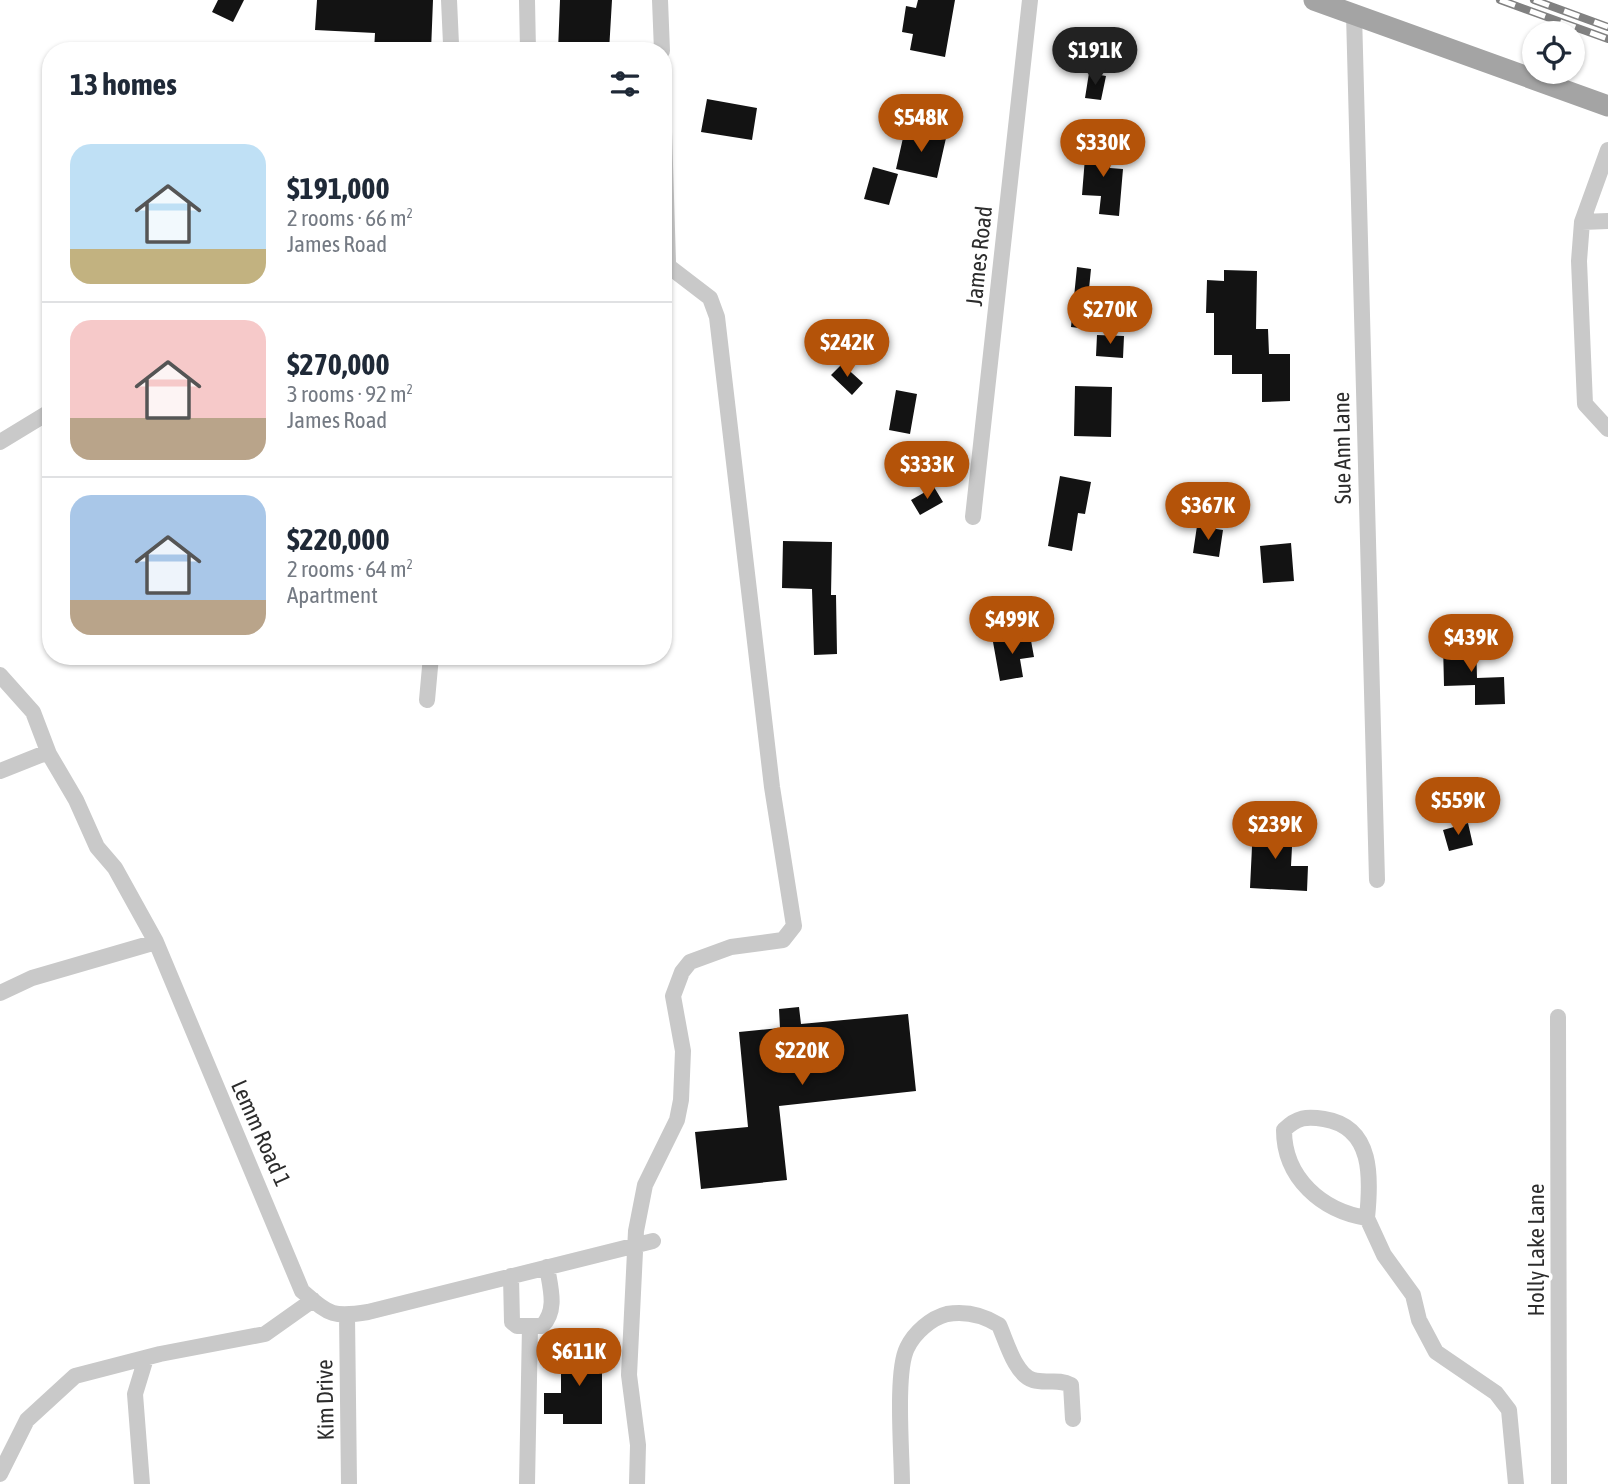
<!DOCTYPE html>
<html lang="en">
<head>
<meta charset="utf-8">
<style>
	body { margin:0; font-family:"Asap Condensed",sans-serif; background:#f2f2f3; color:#1f2937; height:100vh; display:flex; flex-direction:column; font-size:26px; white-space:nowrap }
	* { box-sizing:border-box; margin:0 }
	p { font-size:23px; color:#747a83 }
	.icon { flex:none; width:38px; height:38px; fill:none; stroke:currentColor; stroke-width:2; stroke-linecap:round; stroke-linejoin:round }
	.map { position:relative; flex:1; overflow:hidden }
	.sheet { position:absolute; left:42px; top:42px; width:630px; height:623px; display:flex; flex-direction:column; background:#fff; border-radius:28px; box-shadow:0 2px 5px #0004 }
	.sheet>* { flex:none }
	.controls { position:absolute; left:1522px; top:21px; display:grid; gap:14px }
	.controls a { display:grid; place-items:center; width:63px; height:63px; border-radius:50%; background:#fff; box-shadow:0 2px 5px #0004; font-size:35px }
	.price { position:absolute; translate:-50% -60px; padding:0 16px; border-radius:24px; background:#b45309; color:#fff; font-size:23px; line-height:46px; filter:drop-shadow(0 2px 4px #0008) }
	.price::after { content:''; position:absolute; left:50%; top:42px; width:21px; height:16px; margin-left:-10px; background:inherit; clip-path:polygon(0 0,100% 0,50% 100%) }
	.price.on { background:#222; color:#fff }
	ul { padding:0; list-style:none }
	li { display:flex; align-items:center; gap:21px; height:175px; padding:0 28px }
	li+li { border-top:2px solid #e0e1e3 }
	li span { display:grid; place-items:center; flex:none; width:196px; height:140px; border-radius:21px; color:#555 }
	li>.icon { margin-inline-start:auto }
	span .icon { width:84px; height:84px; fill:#fffc; stroke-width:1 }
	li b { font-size:30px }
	h2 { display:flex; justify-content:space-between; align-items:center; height:84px; padding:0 28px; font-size:30px }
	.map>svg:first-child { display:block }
	.building { fill:#131313 }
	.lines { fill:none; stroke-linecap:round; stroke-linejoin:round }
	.minor { stroke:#c9c9c9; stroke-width:16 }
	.major { stroke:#a4a4a4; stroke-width:21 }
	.rail-casing { stroke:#818181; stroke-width:8 }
	.rail { stroke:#fff; stroke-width:5; stroke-dasharray:16; stroke-linecap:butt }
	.labels { text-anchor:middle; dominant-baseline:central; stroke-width:7; stroke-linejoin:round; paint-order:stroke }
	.street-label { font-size:23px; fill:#2c2c2c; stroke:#fff }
</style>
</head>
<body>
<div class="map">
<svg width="1608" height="1484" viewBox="0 0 1608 1484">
	<rect width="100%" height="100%" fill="#fff"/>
	<!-- building -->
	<path class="building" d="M218,0H244L233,22L212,12Z
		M317,0H433L431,51H374L375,33L315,30Z
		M560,0H612L609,51H558Z
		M918,0H955L945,57L910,50L913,34L902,32L906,6L916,8Z
		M1089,73L1106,76L1101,100L1085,98Z
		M707,99L757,108L752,140L701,132Z
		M905,129L946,138L937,178L896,169Z
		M1086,145L1112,147L1110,168L1123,169L1119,216L1099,214L1101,196L1082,195Z
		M873,167L898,174L889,205L864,199Z
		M1077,267L1091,269L1089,289L1100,290L1095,330L1071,327Z
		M1224,270L1257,271L1256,329H1268L1269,354H1290V401L1262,402V374H1232V355H1214V313H1206L1207,280L1224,281Z
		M1097,335L1124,336L1123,358L1096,356Z
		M842,364L863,383L852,395L831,375Z
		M1075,386L1112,387L1111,437L1074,436Z
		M896,390L917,394L910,434L889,430Z
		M1060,476L1091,482L1085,514L1078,513L1072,551L1048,546Z
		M934,487L943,502L920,515L911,500Z
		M1197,526L1223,530L1219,557L1193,553Z
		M783,541L832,542L831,595H836L837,654L814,655L812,589L782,588Z
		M1291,543L1294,581L1263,583L1260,546Z
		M1030,635L1034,657L1020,659L1023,677L1000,681L993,642Z
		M1476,642L1477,678L1504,677L1505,704L1475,705V685L1444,686L1443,643Z
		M1468,823L1473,845L1449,851L1443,830Z
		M1253,826L1293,828L1291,866H1308L1307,891L1250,888Z
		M799,1007L801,1024L908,1014L916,1091L779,1106L787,1180L701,1189L695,1132L748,1127L739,1032L780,1028L779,1009Z
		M561,1349L602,1350V1424H563V1414H544V1393H561Z"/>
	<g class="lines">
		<!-- minor -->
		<path class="minor" d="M449,0L451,44
			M527,0L528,51
			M660,0L662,51
			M1354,14L1377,880
			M663,99L668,262
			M1608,150L1582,222L1579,261L1585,404L1608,429
			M1582,222L1608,221
			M0,442L51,411
			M973,517L1030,0
			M0,675L33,712L49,754L76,800L97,847L115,868L156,942L302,1291C329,1314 331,1318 368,1312L653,1241
			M427,700L431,656
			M0,771L48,752
			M0,993L32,978L156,942
			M1558,1017L1559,1484
			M1367,1218C1371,1179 1374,1127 1324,1119C1307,1116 1297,1117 1284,1130C1284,1178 1322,1211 1367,1218L1384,1255L1413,1295L1419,1320L1436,1352L1496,1393L1509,1410L1516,1484
			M511,1276L512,1322L517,1326H542C558,1310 550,1287 547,1267
			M347,1315L349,1484
			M0,1474L27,1420L75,1376L160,1354L265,1334L313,1300
			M142,1484L135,1394L146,1358
			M527,1484L530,1326
			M637,1484L638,1445L629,1375L636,1231L645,1185L677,1120L681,1100L683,1051L673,996L682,972L690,962L731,947L783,940L794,926L772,787L717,317L710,298L663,262
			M902,1484C902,1454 895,1372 907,1348C914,1333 931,1318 947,1314C965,1311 983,1315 999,1325C1006,1340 1015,1375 1033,1380C1046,1384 1058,1378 1071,1385L1073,1419"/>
		<!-- major -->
		<path class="major" d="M1314,0L1608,106"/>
		<defs>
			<path id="rail" d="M1500,0L1608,39
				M1534,0L1608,27"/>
		</defs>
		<!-- rail casing -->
		<use href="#rail" class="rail-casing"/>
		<!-- rail -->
		<use href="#rail" class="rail"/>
	</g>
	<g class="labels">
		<!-- street labels -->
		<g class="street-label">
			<text transform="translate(979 256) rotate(-84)">James Road</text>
			<text transform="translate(1342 448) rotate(-91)">Sue Ann Lane</text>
			<text transform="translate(261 1133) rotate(66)">Lemm Road 1</text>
			<text transform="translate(1536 1250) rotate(-90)">Holly Lake Lane</text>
			<text transform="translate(325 1400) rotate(-91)">Kim Drive</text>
		</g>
	</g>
</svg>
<div class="controls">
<a><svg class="icon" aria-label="locate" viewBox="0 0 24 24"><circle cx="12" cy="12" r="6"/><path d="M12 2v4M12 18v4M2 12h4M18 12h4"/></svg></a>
</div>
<b class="price on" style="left:1095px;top:87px">$191K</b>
<b class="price" style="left:921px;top:154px">$548K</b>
<b class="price" style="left:1103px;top:179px">$330K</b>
<b class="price" style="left:1110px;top:346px">$270K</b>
<b class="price" style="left:847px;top:379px">$242K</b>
<b class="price" style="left:927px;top:501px">$333K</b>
<b class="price" style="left:1208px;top:542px">$367K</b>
<b class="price" style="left:1012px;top:656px">$499K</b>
<b class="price" style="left:1471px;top:674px">$439K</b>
<b class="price" style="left:1458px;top:837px">$559K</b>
<b class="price" style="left:1275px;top:861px">$239K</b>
<b class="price" style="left:802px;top:1087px">$220K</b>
<b class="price" style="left:579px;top:1388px">$611K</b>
<section class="sheet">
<h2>13 homes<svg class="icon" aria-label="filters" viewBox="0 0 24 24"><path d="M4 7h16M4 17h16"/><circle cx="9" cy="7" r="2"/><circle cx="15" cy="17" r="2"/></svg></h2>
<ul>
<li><span style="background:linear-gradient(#bfe0f5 75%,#c2b280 0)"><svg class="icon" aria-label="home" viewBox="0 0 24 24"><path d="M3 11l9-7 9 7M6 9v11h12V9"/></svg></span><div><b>$191,000</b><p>2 rooms · 66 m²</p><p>James Road</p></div></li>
<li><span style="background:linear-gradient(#f6c9c9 70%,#b9a48a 0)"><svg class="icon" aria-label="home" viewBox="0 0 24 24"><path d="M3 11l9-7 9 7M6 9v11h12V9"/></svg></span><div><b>$270,000</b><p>3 rooms · 92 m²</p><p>James Road</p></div></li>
<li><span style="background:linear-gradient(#a9c7e8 75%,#b9a48a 0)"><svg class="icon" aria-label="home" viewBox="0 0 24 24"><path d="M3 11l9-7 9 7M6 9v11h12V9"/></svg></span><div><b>$220,000</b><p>2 rooms · 64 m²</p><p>Apartment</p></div></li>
</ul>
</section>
</div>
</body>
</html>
